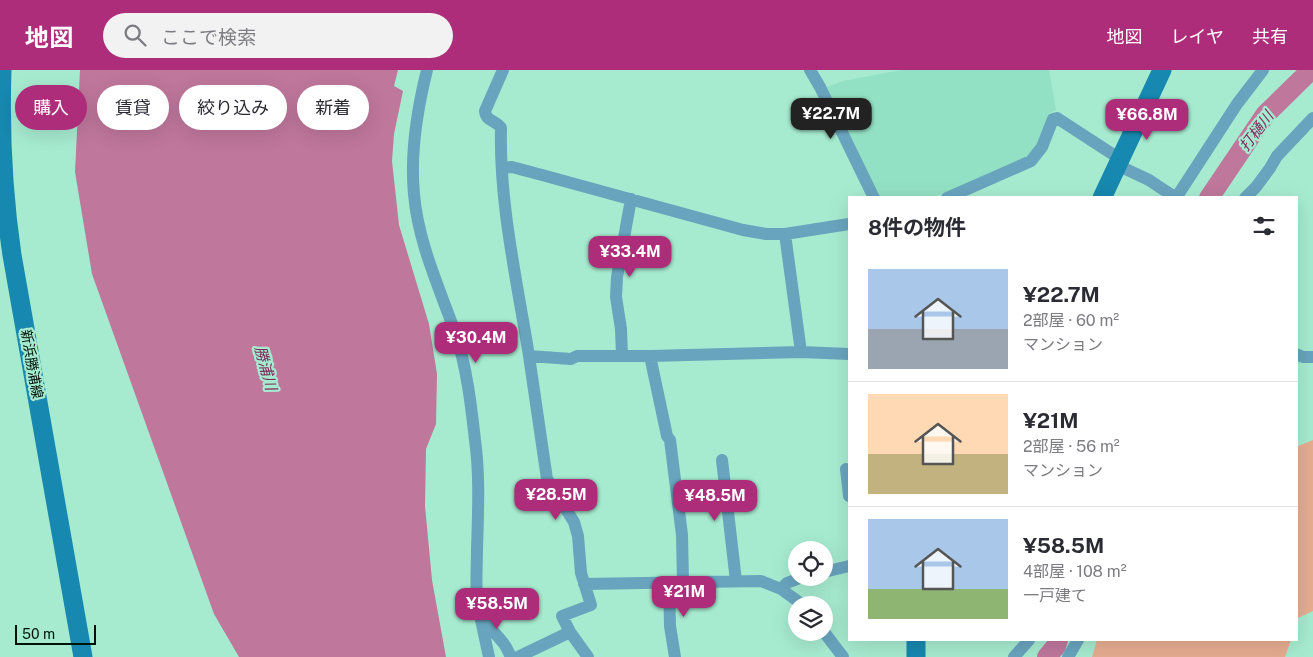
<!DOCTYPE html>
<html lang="ja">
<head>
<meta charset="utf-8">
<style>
	body { margin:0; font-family:"Public Sans","Noto Sans JP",sans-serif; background:#f2f2f3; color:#2b2b33; height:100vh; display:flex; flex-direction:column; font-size:19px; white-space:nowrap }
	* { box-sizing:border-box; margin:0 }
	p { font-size:16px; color:#7c7c81 }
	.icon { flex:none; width:28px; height:28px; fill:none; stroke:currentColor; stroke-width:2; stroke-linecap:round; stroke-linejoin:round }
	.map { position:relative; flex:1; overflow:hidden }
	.sheet { position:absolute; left:848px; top:126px; width:450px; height:445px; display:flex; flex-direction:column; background:#fff; border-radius:0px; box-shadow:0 5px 20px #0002 }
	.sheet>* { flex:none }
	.guide { position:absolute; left:15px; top:15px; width:475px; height:45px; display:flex; gap:10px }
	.buttons { position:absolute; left:788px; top:471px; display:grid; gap:10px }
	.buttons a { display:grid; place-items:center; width:45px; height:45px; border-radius:50%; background:#fff; box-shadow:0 5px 20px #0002; font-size:25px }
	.scale { position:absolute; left:15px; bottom:12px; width:81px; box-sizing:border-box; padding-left:5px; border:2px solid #00120a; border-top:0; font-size:14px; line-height:18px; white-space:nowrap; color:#00120a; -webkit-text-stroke:4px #a6ebd0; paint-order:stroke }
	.price { position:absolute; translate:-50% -42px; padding:0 11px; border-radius:10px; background:#ad2d7a; color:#fff; font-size:16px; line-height:32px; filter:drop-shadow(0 1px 2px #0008) }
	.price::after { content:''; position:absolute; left:50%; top:30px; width:15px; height:11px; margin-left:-8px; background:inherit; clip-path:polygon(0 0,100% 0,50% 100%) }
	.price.active { background:#222; color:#fff }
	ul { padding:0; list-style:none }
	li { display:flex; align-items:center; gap:15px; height:125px; padding:0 20px }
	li+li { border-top:1px solid #e1e1e2 }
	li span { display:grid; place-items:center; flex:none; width:140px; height:100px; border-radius:0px; color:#555 }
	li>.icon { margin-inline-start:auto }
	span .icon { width:60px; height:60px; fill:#fffc; stroke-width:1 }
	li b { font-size:21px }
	h2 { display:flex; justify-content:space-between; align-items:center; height:60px; padding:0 20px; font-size:21px }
	.pill { padding:0 18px; border-radius:22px; background:#fff; box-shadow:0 5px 20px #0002; font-size:18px; line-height:45px }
	.pill.active { background:#ad2d7a; color:#fff }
	header { display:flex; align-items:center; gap:30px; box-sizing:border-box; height:70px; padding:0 25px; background:#ad2d7a; color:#fff }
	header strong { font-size:24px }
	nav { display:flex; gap:28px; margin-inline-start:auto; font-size:18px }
	.search { width:350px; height:45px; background:#f2f2f3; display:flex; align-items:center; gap:12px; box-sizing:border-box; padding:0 18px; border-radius:28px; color:#7c7c81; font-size:19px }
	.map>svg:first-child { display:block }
	.built { fill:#93e1c4 }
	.green { fill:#e6ad90 }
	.water { fill:#bf779c }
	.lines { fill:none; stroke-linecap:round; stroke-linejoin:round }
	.river { stroke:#bf779c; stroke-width:20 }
	.minor { stroke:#69a4be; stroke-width:12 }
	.secondary { stroke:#1788af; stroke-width:19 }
	.labels { text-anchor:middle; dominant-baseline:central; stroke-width:4.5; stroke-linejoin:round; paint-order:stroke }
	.street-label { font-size:14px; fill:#00120a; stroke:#a6ebd0 }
	.water-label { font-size:15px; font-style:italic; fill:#802a5c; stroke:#a6ebd0 }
</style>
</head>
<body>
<header>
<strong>地図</strong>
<div class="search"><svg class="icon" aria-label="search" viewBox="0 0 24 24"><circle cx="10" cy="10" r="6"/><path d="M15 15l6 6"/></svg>ここで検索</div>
<nav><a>地図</a><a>レイヤ</a><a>共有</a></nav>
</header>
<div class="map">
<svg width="1313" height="587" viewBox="0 0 1313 587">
	<rect width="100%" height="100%" fill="#a6ebd0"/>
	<!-- built -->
	<path class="built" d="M901,0H1049L1056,40L1050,43L1033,84L989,106L934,127H879L824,18L843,11Z"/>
	<!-- green -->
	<path class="green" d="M1313,370V541L1296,549V377Z
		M1097,570H1291L1285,587H1092Z"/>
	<!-- water -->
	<path class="water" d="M80,0H398L394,16L403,21L394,64L392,91L399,155L429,254L437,304L436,354L426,379L425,436L432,510L446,587H239L214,544L92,204L75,102Z"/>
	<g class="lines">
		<!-- river -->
		<path class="river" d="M1209,128L1265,45L1311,0
			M1047,587L1056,576L1058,570"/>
		<!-- minor -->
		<path class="minor" d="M427,0C417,40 410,82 414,124C418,173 440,219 456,265C467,299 471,335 475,370C480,406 478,443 477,480C477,498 475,518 478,537C481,551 495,562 504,574C507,578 509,583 511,587
			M503,0L485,41C486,52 496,50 501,58C499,133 517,211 529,286L571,289L577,286H650L667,366L670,370L682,465L683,512
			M810,0L820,17L874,128
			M1117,95L1149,110L1176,128
			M502,98L512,97L542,105L743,160L766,164H785
			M947,128L1031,91L1042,77L1053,49L1057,48L1120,89
			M1176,128L1237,34L1263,0
			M1245,128L1256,117L1270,98L1277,86L1313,48
			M849,154L785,164L801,282L849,284
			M1296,284L1303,287H1313
			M529,286L547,409L574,452L578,466L581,503L591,535L562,546L570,562L588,587
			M622,286L621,259L616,227L617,207L631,129
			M650,286L801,282
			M722,390L736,511
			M846,399L849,426
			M824,502L849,496
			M669,512L670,556L675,587
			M584,514L761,511L781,519L803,535
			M781,519L787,513L800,508
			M481,550L489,587
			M824,562L843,587
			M518,587L570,562
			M1014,587L1029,570
			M1068,587L1078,570"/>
		<!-- secondary -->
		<path class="secondary" d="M2,0C0,62 3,124 12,185L83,587
			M1102,128L1162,0
			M916,587V570"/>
	</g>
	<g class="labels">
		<!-- street labels -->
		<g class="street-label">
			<text transform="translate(32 294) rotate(80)">新浜勝浦線</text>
		</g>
		<!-- water labels -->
		<g class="water-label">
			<text transform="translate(1256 61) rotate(-53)">打樋川</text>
			<text transform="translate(266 298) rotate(75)">勝浦川</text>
		</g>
	</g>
</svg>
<div class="buttons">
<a><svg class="icon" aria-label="locate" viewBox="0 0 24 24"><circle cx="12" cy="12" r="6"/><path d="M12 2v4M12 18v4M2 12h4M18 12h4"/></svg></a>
<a><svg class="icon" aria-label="layers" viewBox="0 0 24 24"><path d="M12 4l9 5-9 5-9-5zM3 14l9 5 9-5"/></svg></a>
</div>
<div class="scale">50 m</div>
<b class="price active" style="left:831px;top:70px">¥22.7M</b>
<b class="price" style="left:1147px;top:71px">¥66.8M</b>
<b class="price" style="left:630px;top:208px">¥33.4M</b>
<b class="price" style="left:476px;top:294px">¥30.4M</b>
<b class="price" style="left:556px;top:451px">¥28.5M</b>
<b class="price" style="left:715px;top:452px">¥48.5M</b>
<b class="price" style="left:684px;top:548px">¥21M</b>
<b class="price" style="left:497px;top:560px">¥58.5M</b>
<div class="guide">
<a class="pill active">購入</a>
<a class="pill">賃貸</a>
<a class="pill">絞り込み</a>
<a class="pill">新着</a>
</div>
<section class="sheet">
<h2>8件の物件<svg class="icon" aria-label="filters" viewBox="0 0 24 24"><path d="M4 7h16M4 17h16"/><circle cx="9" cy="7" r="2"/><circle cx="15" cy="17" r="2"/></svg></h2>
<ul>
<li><span style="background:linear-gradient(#a9c7e8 60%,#9aa5b1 0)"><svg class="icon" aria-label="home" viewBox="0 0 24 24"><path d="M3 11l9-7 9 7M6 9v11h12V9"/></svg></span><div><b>¥22.7M</b><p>2部屋 · 60 m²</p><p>マンション</p></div></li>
<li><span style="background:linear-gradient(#ffd9b3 60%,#c2b280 0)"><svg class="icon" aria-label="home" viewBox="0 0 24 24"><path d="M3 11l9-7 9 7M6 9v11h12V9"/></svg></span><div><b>¥21M</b><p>2部屋 · 56 m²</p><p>マンション</p></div></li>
<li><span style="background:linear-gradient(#a9c7e8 70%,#8fb573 0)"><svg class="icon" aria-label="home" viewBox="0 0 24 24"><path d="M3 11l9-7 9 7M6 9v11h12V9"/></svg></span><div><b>¥58.5M</b><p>4部屋 · 108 m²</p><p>一戸建て</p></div></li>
</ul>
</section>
</div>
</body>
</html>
